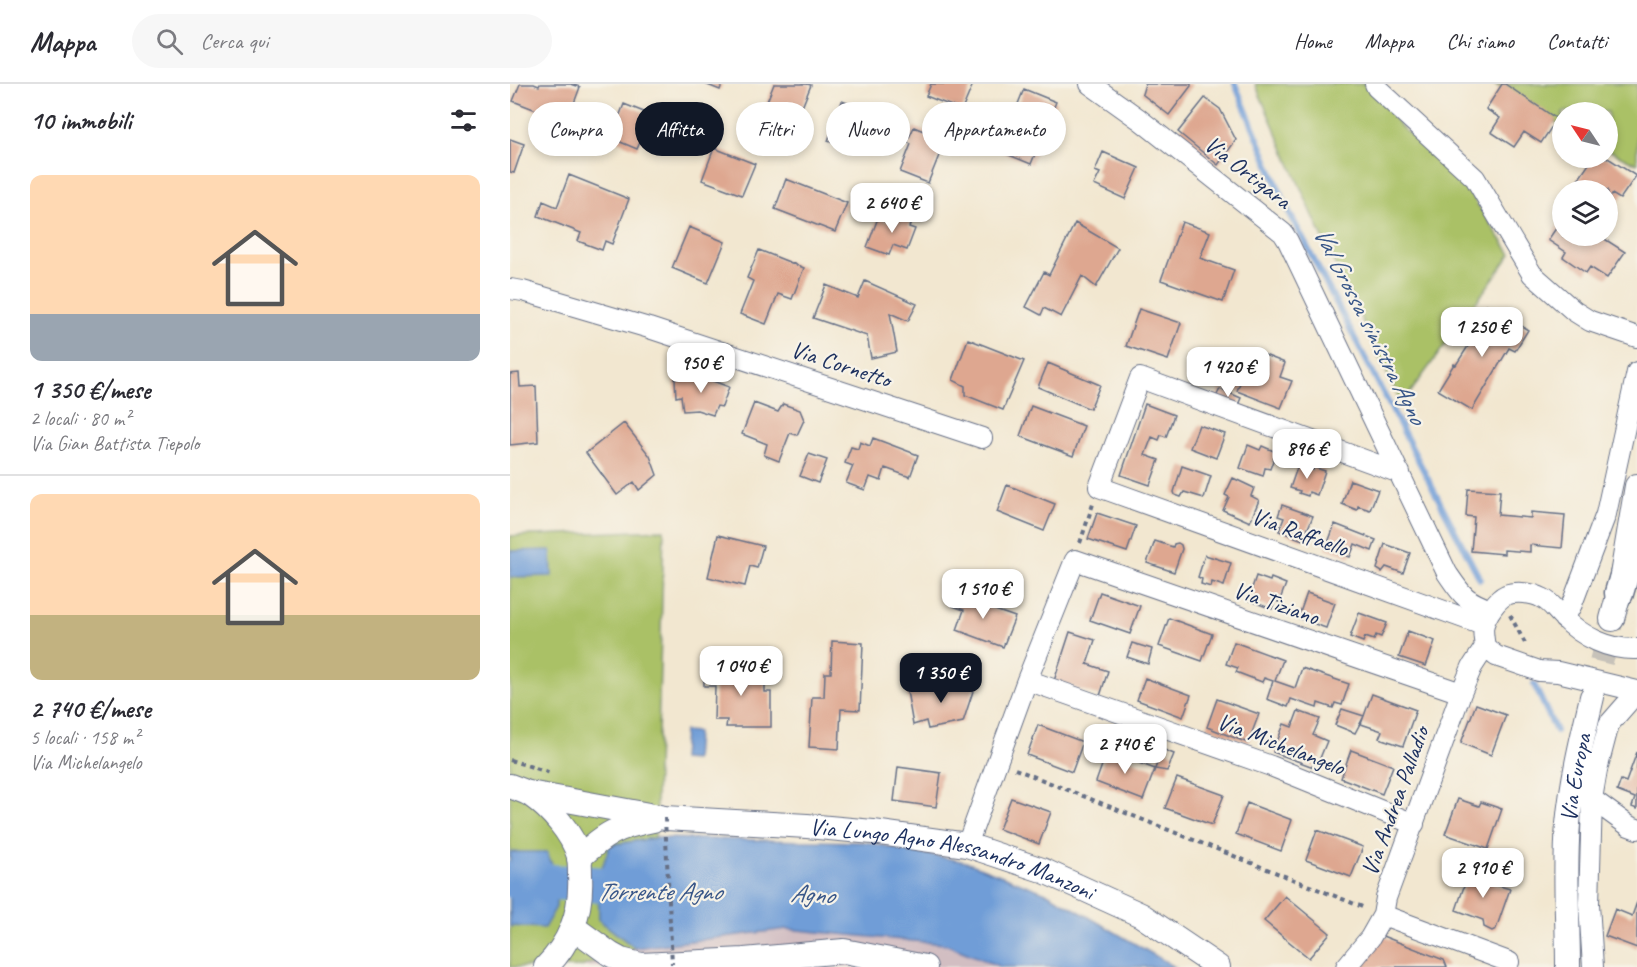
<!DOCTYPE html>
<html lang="it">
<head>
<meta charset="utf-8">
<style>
	body { margin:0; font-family:Caveat,sans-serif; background:#f7f7f7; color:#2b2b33; height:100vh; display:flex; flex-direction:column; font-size:22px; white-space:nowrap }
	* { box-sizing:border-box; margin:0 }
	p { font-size:20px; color:#7c7c81 }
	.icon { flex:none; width:33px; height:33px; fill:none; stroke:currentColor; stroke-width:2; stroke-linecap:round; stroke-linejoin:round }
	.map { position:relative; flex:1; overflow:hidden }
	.drawer { display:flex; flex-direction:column; background:#fff; width:510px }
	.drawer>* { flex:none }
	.top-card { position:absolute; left:18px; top:18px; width:570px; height:54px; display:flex; gap:12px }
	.needle { width:39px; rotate:305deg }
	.controls { position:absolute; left:1042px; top:18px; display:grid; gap:12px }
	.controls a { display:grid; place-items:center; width:66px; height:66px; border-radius:50%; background:#fff; box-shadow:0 3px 9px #0003; font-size:30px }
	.price { position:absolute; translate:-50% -51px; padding:0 14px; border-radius:12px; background:#fff; color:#222; font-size:20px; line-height:39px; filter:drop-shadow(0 2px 3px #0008) }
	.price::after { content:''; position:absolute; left:50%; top:36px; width:18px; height:14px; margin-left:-9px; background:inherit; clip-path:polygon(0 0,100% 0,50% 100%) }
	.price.current { background:#111827; color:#fff }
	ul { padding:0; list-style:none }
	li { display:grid; align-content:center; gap:12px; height:318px; padding:0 30px }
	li+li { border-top:2px solid #e1e1e2 }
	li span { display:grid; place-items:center; height:186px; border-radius:12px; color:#555 }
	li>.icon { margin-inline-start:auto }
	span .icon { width:108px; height:108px; fill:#fffc; stroke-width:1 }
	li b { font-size:26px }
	h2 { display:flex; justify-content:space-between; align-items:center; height:72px; padding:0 30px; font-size:26px }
	.pill { padding:0 21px; border-radius:27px; background:#fff; box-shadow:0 3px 9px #0003; font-size:21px; line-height:54px }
	.pill.current { background:#111827; color:#fff }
	header { display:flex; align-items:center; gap:36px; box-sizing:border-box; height:84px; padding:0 30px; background:#fff; border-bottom:2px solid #e1e1e2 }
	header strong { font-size:28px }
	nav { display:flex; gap:33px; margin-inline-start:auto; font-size:21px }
	.search { width:420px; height:54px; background:#f7f7f7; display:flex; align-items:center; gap:15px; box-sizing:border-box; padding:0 21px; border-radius:33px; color:#7c7c81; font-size:22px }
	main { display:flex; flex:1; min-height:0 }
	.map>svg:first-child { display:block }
	.industrial { fill:#d2bec2 }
	.green { fill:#aac166; stroke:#627862; stroke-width:1.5 }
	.water { fill:#6f9dd7; stroke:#45669a; stroke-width:1.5 }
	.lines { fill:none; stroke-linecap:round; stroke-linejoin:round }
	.stream { stroke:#6f9dd7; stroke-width:6 }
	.river { stroke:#6f9dd7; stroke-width:36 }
	.building { fill:#dea790 }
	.major-tunnel { stroke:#c7c2b9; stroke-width:24; stroke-dasharray:24 12; stroke-linecap:butt }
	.minor-casing { stroke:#666f86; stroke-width:22 }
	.major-casing { stroke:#666f86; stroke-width:26 }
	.highway-casing { stroke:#666f86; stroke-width:31 }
	.path { stroke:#666f86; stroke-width:4; stroke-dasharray:4.5 4.5; stroke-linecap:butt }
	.minor { stroke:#fff; stroke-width:20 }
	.major { stroke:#fff; stroke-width:24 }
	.highway { stroke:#fff; stroke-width:28 }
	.path-bridge { stroke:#666f86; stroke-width:4; stroke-dasharray:4.5 4.5; stroke-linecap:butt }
	.labels { text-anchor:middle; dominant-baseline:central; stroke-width:4.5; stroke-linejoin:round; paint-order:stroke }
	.street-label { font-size:24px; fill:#1b2f5e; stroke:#f7f3e8 }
	.water-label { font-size:26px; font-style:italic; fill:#385688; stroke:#f7f3e8 }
</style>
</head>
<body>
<header>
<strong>Mappa</strong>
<div class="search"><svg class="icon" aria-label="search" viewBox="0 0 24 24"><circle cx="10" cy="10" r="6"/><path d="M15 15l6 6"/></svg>Cerca qui</div>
<nav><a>Home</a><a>Mappa</a><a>Chi siamo</a><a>Contatti</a></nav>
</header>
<main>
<section class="drawer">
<h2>10 immobili<svg class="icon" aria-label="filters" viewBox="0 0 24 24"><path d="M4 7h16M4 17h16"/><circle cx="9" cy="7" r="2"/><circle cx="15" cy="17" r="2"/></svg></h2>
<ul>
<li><span style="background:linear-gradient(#ffd9b3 75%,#9aa5b1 0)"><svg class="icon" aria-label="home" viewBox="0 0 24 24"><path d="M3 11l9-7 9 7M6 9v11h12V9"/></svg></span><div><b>1 350 €/mese</b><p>2 locali · 80 m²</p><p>Via Gian Battista Tiepolo</p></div></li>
<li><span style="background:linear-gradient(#ffd9b3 65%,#c2b280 0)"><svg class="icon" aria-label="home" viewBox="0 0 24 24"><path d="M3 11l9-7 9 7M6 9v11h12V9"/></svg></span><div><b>2 740 €/mese</b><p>5 locali · 158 m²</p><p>Via Michelangelo</p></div></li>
</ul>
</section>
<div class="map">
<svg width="1127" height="883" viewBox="0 0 1127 883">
	<rect width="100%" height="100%" fill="#f7f3e8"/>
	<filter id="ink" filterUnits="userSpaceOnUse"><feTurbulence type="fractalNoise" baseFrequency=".0167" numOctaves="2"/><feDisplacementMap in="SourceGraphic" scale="12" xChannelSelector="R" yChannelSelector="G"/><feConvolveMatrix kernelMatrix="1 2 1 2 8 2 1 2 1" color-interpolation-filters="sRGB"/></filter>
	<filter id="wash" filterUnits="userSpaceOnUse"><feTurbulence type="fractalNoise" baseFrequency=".008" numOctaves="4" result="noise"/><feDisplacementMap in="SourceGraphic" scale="24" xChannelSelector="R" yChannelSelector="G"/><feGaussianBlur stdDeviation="1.35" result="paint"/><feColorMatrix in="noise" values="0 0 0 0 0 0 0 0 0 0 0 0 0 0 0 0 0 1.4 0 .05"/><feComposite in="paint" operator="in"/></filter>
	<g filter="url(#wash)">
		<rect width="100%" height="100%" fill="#f2e7d0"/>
		<!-- industrial -->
		<path class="industrial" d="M277,845L436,860L491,883H70L125,864Z"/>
		<!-- green -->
		<path class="green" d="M745,0H862L865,9L891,43L949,93L1001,170L892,320L815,159Z
			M984,0H1127V80L1098,66V28H1053V43Z
			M154,446L145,754L100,761L89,836L125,864L70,883H0V452Z"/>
		<!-- water -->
		<path class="water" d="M41,466L42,492L0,493V467Z
			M174,647L187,648L185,676L172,675Z
			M145,754L355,758L456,778L539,810L665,883H491L435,860L277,845L125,864L89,836L88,795L100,761Z
			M0,768H37L46,790V823L34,844L0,842Z"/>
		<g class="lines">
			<!-- stream -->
			<path class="stream" d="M725,0L777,124L970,495
				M1024,600L1046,647"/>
			<!-- river -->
			<path class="river" d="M0,796L137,803"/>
		</g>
		<g id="blocks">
			<!-- building -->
			<path class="building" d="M10,0H24L29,2L30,0H61L70,3L57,38L3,17Z
				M195,0H212L210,6Z
				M264,0H297L301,1L284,43L252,30Z
				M421,0H463L452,26L416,12Z
				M635,0H681V2L659,31L632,10Z
				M992,0H995L1047,35L1031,59L1014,48L1004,63L981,48L990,34L976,25Z
				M514,5L546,18L521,80L489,67Z
				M695,14L710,25L726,56L708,81L668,48Z
				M332,17L363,29L348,68L318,57Z
				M114,20L161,39L151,64L131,56L127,65L101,54Z
				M404,43L423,51L419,59L432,64L418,99L390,88L401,60L397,58Z
				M0,55L14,60L4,89L0,88Z
				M204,64L245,80L232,111L192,96Z
				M593,68L629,84L615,115L584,101L590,89L585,87Z
				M1083,74H1098L1126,92L1110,115L1102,110L1098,117V106H1077L1066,99Z
				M59,91L119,115L102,160L95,157L92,166L68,157L71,149L28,132L33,117L47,123Z
				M276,95L337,119L325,148L265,125Z
				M383,128L402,135L399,143L405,145L397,166L383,161L379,171L357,163L368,134L379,138Z
				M1053,134V152H1090L1115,168L1097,194L1080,183L1076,189L1053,173L1056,168L1038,156Z
				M672,138L700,148L690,174L724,186L713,218L651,196Z
				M565,139L608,164L586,203L572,192L551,233L534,224L531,231L516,223L534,188L539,191Z
				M179,143L215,158L198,199L162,184Z
				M249,166L294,184L282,215L268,210L256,240L230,230L243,197L237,194Z
				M355,197L407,220L398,237L380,229L387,268L361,274L357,252L303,234L316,201L348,214Z
				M977,221L988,228L986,231L1005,242L1007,239L1018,246L1005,267L999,264L962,326L928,306L944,280L946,281L966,250L962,248Z
				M629,225L671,239L658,276L616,262Z
				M458,255L514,277L493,326L455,311V302L443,296Z
				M742,266L775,279L770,293L782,297L771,324L727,307Z
				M538,279L590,301L580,325L528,303Z
				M9,289L10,303L26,302L28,358L0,361V290Z
				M192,293L219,303L212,323L207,322L203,331L187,326L173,327L171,312L166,313L165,295Z
				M710,305L731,314L727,323L705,315Z
				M244,319L268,328L273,320L290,326L294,336L287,351L280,349L269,377L254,371L257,360L232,350Z
				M635,320L664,331L656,353L651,351L649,356L642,353L635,371L649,376L640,401L611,391Z
				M521,322L574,342L563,372L510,352Z
				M114,339L140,372L147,391L129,406L124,398L107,411L76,369Z
				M689,341L715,350L706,374L680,364Z
				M363,354L408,371L400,393L375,384L371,397L360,393L355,406L336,399L343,382L335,379L341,363L348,365L350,358L360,362Z
				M738,361L750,366L752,362L766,368L760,385L755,384L753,392L730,384Z
				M299,370L317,376L308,399L290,392Z
				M788,381L803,386V383L815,387L807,411L799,408L798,412L789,409L790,407L780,404Z
				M672,382L701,392L694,414L674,408L671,413L665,411L664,408Z
				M723,394L744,404L741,412L749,416L740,438L713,426L719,413L715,411Z
				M840,396L868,406L860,426L848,422L847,426L832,420Z
				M497,401L545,420L534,447L487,428Z
				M958,405L990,407L988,431L1021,434V428L1055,431L1052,464L1020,461V468L994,466V470L961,467L964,433L956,432Z
				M772,421L803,432L793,456L769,447L774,434L768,432Z
				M587,429L626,442L617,468L578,455Z
				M825,440L866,456L862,467L845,460L840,473L816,464Z
				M208,451L253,462L247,484L240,482L235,502L198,493Z
				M645,457L663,463L664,460L668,459L671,461L672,465L664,488L637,479Z
				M875,460L900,469L893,489L876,483L872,488L867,485Z
				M695,471L721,479L714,502L702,498L701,503L691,500L692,495L688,493Z
				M746,492L760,497L761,494L776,500L769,518L765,517L762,525L738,516Z
				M450,506L471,514L468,520L505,533L493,563L447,546L454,526L443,522Z
				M590,508L630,522L620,550L580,536Z
				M797,509L825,519L816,544L788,534Z
				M849,529L877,539L871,553L866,551L864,556L855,553L853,558L840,553Z
				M659,534L702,550L692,577L649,562Z
				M898,547L925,557L916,582L889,573Z
				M560,548L585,556L577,580L598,587L590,612L544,597Z
				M322,557L353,559L350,626L331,625L329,665L299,663L302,613H314L315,589H321Z
				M724,558L773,576L765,597L785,604L792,584L839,600L832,621L825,619L823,624L808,619L807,624L781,615L778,623L757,615L763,597L754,594L752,598L726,588L728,584L716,580Z
				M622,559L642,565L638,580L617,573Z
				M207,583L255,584V608H261V643H216L217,636H204L205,602H194V587H207Z
				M635,594L681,611L673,633L627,616Z
				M452,597L465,601L453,638L418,645L416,637L403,641L397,607Z
				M862,610L906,626L893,662L869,654L872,647L851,640Z
				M707,615L749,630L738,659L697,643Z
				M966,620L996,631L981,671L951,659Z
				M832,625L854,632L845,649L825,641Z
				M788,627L810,635L803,651L817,657L806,684L763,668L774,640L782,643Z
				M528,641L573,658L562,688L517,671Z
				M652,665L664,670L657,687L645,685Z
				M841,666L883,682L872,710L831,694Z
				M597,667L645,685L633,716L586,698Z
				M1127,668V725L1122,723L1125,714L1107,707L1111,696L1116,698Z
				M388,683L431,689L426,723L384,717Z
				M667,694L714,711L702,741L655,724Z
				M501,714L541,728L529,760L489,745Z
				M948,715L969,722L971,718L992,725L978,765L935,750Z
				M737,719L782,736L771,767L726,750Z
				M807,746L853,763L841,793L796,776Z
				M960,785L985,794L983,800L1000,805L986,845L982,847L974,843L973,836L946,826Z
				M775,812L820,849L799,874L754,837Z
				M1127,818V864L1095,852L1105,825L1122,832Z
				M870,851L934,876L937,883H844Z"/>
		</g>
	</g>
	<g filter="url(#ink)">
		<use href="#blocks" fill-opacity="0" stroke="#666f86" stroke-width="1.5"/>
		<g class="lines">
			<!-- major-tunnel -->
			<path class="major-tunnel" d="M1082,613L1102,535"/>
			<defs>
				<path id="minor" d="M580,0L629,35L773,149L778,157L937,489C952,511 955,517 981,526
					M865,0L867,4L965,94L1022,190L1064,227L1080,237L1127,253
					M0,205L13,207L139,244L472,354
					M890,389L630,294L589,403L973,541
					M1054,535L1062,520L1096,430L1127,288
					M1127,565C1099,566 1072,553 1053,533C1046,527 1041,518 1032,514C1023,509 1006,507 996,511C987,515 977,530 974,540C972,546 974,556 975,563L986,572L1029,587L1048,588L1127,607
					M517,596L761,682L904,740
					M1082,715L1119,742L1127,745
					M457,761L517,596L565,476L951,609
					M873,831L999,878
					M836,883L860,854L873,831L876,814L951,609L962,583L975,563
					M1083,883L1079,820L1082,715L1087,686L1099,640L1127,608"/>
				<g id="major">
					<path d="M1102,535L1109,509L1127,402"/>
					<path d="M0,702C7,705 15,707 21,711C41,725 62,749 69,772C70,778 70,785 70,791C72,826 61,858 36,883"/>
					<path id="s1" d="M19,709L155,734L297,742L363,748L457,761L532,786L631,831L708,883"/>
					<path d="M69,774C96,749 107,743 143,736"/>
					<path d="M63,843L100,870L111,876L131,881L234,876L334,867L415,883"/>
					<path id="s2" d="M1058,883C1058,835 1054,788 1058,740C1062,697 1072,655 1082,613"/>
				</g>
				<path id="highway" d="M1109,509L1127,448"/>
			</defs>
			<!-- minor casing -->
			<use href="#minor" class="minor-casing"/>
			<!-- major casing -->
			<use href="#major" class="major-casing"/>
			<!-- highway casing -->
			<use href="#highway" class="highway-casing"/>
			<!-- path -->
			<path class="path" d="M570,459L583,420
				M1000,531L1016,561
				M0,676L41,689
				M505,685L855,824"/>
			<!-- minor -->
			<use href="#minor" class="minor"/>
			<!-- major -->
			<use href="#major" class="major"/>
			<!-- highway -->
			<use href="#highway" class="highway"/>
			<!-- path-bridge -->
			<path class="path-bridge" d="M155,734L162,880"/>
		</g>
	</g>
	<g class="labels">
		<!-- street labels -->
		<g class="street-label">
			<text transform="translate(738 88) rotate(38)">Via Ortigara</text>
			<text transform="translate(331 280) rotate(18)">Via Cornetto</text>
			<text transform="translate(790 448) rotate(20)">Via Raffaello</text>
			<text transform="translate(766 519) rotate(19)">Via Tiziano</text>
			<text transform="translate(771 660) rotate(21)">Via Michelangelo</text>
			<text stroke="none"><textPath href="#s2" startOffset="190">Via Europa</textPath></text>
			<text transform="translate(885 717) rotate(-70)">Via Andrea Palladio</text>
			<text stroke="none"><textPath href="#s1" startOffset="430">Via Lungo Agno Alessandro Manzoni</textPath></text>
		</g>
		<!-- water labels -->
		<g class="water-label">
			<text transform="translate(860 241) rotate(63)">Val Grossa sinistra Agno</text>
			<text x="149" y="807">Torrente Agno</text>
			<text transform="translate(302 810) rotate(3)">Agno</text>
		</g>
	</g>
</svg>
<div class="controls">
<a><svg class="needle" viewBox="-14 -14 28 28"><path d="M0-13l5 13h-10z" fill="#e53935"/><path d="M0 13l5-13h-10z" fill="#7c7c81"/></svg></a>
<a><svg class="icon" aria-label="layers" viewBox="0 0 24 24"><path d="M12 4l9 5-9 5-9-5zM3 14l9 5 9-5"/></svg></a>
</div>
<b class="price" style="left:382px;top:150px">2 640 €</b>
<b class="price" style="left:972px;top:274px">1 250 €</b>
<b class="price" style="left:191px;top:310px">950 €</b>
<b class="price" style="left:718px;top:314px">1 420 €</b>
<b class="price" style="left:797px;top:396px">896 €</b>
<b class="price" style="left:473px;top:536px">1 510 €</b>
<b class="price" style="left:231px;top:613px">1 040 €</b>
<b class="price current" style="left:431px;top:620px">1 350 €</b>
<b class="price" style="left:615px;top:691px">2 740 €</b>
<b class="price" style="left:973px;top:815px">2 910 €</b>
<div class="top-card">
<a class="pill">Compra</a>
<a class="pill current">Affitta</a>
<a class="pill">Filtri</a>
<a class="pill">Nuovo</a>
<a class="pill">Appartamento</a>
</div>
</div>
</main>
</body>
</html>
